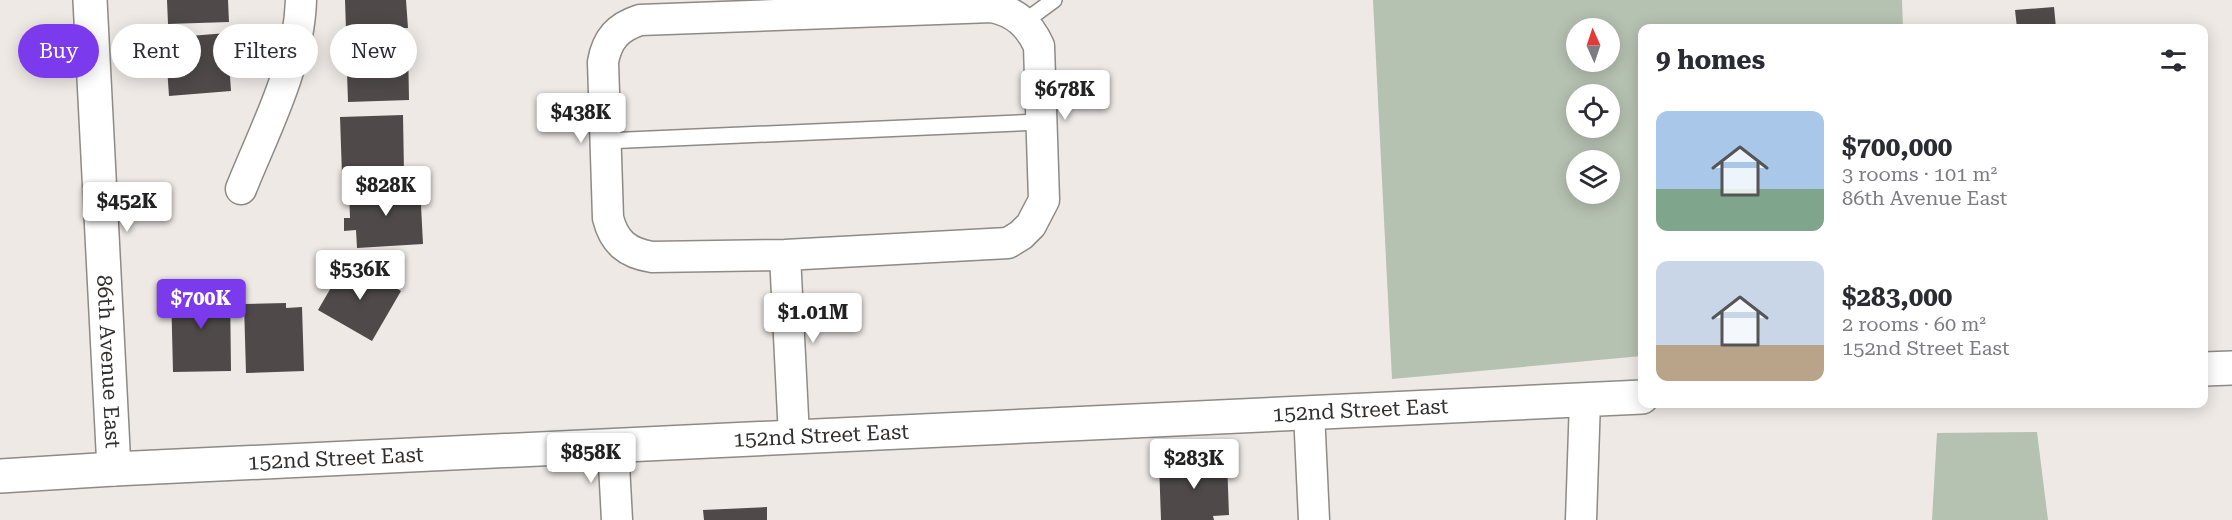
<!DOCTYPE html>
<html lang="en">
<head>
<meta charset="utf-8">
<style>
	body { margin:0; font-family:"Roboto Serif",serif; background:#f2f2f3; color:#2b2b33; height:100vh; display:flex; flex-direction:column; font-size:22px; white-space:nowrap }
	* { box-sizing:border-box; margin:0 }
	p { font-size:20px; color:#7c7c81 }
	.icon { flex:none; width:33px; height:33px; fill:none; stroke:currentColor; stroke-width:2; stroke-linecap:round; stroke-linejoin:round }
	.map { position:relative; flex:1; overflow:hidden }
	.side { position:absolute; left:1638px; top:24px; width:570px; height:384px; display:flex; flex-direction:column; background:#fff; border-radius:12px; box-shadow:0 3px 15px #0003 }
	.side>* { flex:none }
	.banner { position:absolute; left:18px; top:24px; width:570px; height:54px; display:flex; gap:12px }
	.needle { width:39px; rotate:357deg }
	.controls { position:absolute; left:1566px; top:18px; display:grid; gap:12px }
	.controls a { display:grid; place-items:center; width:54px; height:54px; border-radius:50%; background:#fff; box-shadow:0 3px 15px #0003; font-size:30px }
	.price { position:absolute; translate:-50% -51px; padding:0 14px; border-radius:6px; background:#fff; color:#222; font-size:20px; line-height:39px; filter:drop-shadow(0 2px 3px #0008) }
	.price::after { content:''; position:absolute; left:50%; top:36px; width:18px; height:14px; margin-left:-9px; background:inherit; clip-path:polygon(0 0,100% 0,50% 100%) }
	.price.on { background:#7c3aed; color:#fff }
	ul { padding:0; list-style:none }
	li { display:flex; align-items:center; gap:18px; height:150px; padding:0 18px }
	li span { display:grid; place-items:center; flex:none; width:168px; height:120px; border-radius:12px; color:#555 }
	li>.icon { margin-inline-start:auto }
	span .icon { width:72px; height:72px; fill:#fffc; stroke-width:1 }
	li b { font-size:26px }
	h2 { display:flex; justify-content:space-between; align-items:center; height:72px; padding:0 18px; font-size:26px }
	.tag { padding:0 21px; border-radius:27px; background:#fff; box-shadow:0 3px 15px #0003; font-size:21px; line-height:54px }
	.tag.on { background:#7c3aed; color:#fff }
	.map>svg:first-child { display:block }
	.green { fill:#b5c1b1; fill-rule:evenodd }
	.building { fill:#4f4a49 }
	.lines { fill:none; stroke-linecap:round; stroke-linejoin:round }
	.service-casing { stroke:#8e8a86; stroke-width:18 }
	.minor-casing { stroke:#8e8a86; stroke-width:33 }
	.tertiary-casing { stroke:#8e8a86; stroke-width:36 }
	.service { stroke:#fff; stroke-width:15 }
	.minor { stroke:#fff; stroke-width:30 }
	.tertiary { stroke:#fff; stroke-width:33 }
	.labels { text-anchor:middle; dominant-baseline:central; stroke-width:6; stroke-linejoin:round; paint-order:stroke }
	.street-label { font-size:21px; fill:#312f2e; stroke:#eee9e5 }
</style>
</head>
<body>
<div class="map">
<svg width="2232" height="520" viewBox="0 0 2232 520">
	<rect width="100%" height="100%" fill="#eee9e5"/>
	<!-- green -->
	<path class="green" d="M1373,0H1902L1903,28H1642V356L1392,379ZM1576,28H1610V62H1576ZM1576,94H1610V128H1576ZM1576,160H1610V194H1576Z
		M2037,432L2048,520H1932L1937,433Z"/>
	<!-- building -->
	<path class="building" d="M167,0H228L229,22L168,24Z
		M345,0H406L408,28L346,30Z
		M2054,7L2056,28H2017L2015,10Z
		M227,33L231,91L169,96L165,38Z
		M408,42L409,100L348,102L346,43Z
		M403,115L404,173L342,175L340,117Z
		M420,186L423,244L357,248L356,230L344,231V218H350L349,190Z
		M347,260L401,291L372,341L318,310Z
		M230,289L231,371L173,372L171,290Z
		M286,303V308L302,307L304,371L246,373L244,304Z
		M1227,460L1229,515L1213,516L1214,520H1161L1159,463Z
		M767,507V520H704L703,510Z"/>
	<g class="lines">
		<defs>
			<path id="service" d="M1024,22L1054,0
				M605,141L1041,122"/>
			<path id="minor" d="M992,7C1015,12 1029,24 1039,46L1044,200L1031,225L1021,235L1008,243L785,255L652,257C627,253 614,242 608,218L603,62C607,39 618,27 640,20Z
				M241,189C265,129 299,66 301,0
				M785,255L794,437
				M1309,412L1314,520
				M613,446L617,520
				M1581,520L1585,400"/>
			<g id="tertiary">
				<path id="s1" d="M90,0L114,469"/>
				<path d="M2204,369L2232,368"/>
				<path id="s2" d="M0,476L114,469L1642,397"/>
			</g>
		</defs>
		<!-- service casing -->
		<use href="#service" class="service-casing"/>
		<!-- minor casing -->
		<use href="#minor" class="minor-casing"/>
		<!-- tertiary casing -->
		<use href="#tertiary" class="tertiary-casing"/>
		<!-- service -->
		<use href="#service" class="service"/>
		<!-- minor -->
		<use href="#minor" class="minor"/>
		<!-- tertiary -->
		<use href="#tertiary" class="tertiary"/>
	</g>
	<g class="labels">
		<!-- street labels -->
		<g class="street-label">
			<text stroke="none"><textPath href="#s1" startOffset="362">86th Avenue East</textPath></text>
			<text stroke="none"><textPath href="#s2" startOffset="1362">152nd Street East</textPath></text>
			<text stroke="none"><textPath href="#s2" startOffset="822">152nd Street East</textPath></text>
			<text stroke="none"><textPath href="#s2" startOffset="336">152nd Street East</textPath></text>
		</g>
	</g>
</svg>
<div class="controls">
<a><svg class="needle" viewBox="-14 -14 28 28"><path d="M0-13l5 13h-10z" fill="#e53935"/><path d="M0 13l5-13h-10z" fill="#7c7c81"/></svg></a>
<a><svg class="icon" aria-label="locate" viewBox="0 0 24 24"><circle cx="12" cy="12" r="6"/><path d="M12 2v4M12 18v4M2 12h4M18 12h4"/></svg></a>
<a><svg class="icon" aria-label="layers" viewBox="0 0 24 24"><path d="M12 4l9 5-9 5-9-5zM3 14l9 5 9-5"/></svg></a>
</div>
<b class="price" style="left:1065px;top:121px">$678K</b>
<b class="price" style="left:581px;top:144px">$438K</b>
<b class="price" style="left:386px;top:217px">$828K</b>
<b class="price" style="left:127px;top:233px">$452K</b>
<b class="price" style="left:360px;top:301px">$536K</b>
<b class="price on" style="left:201px;top:330px">$700K</b>
<b class="price" style="left:813px;top:344px">$1.01M</b>
<b class="price" style="left:591px;top:484px">$858K</b>
<b class="price" style="left:1194px;top:490px">$283K</b>
<div class="banner">
<a class="tag on">Buy</a>
<a class="tag">Rent</a>
<a class="tag">Filters</a>
<a class="tag">New</a>
</div>
<section class="side">
<h2>9 homes<svg class="icon" aria-label="filters" viewBox="0 0 24 24"><path d="M4 7h16M4 17h16"/><circle cx="9" cy="7" r="2"/><circle cx="15" cy="17" r="2"/></svg></h2>
<ul>
<li><span style="background:linear-gradient(#a9c7e8 65%,#7fa58c 0)"><svg class="icon" aria-label="home" viewBox="0 0 24 24"><path d="M3 11l9-7 9 7M6 9v11h12V9"/></svg></span><div><b>$700,000</b><p>3 rooms · 101 m²</p><p>86th Avenue East</p></div></li>
<li><span style="background:linear-gradient(#c9d6e8 70%,#b9a48a 0)"><svg class="icon" aria-label="home" viewBox="0 0 24 24"><path d="M3 11l9-7 9 7M6 9v11h12V9"/></svg></span><div><b>$283,000</b><p>2 rooms · 60 m²</p><p>152nd Street East</p></div></li>
</ul>
</section>
</div>
</body>
</html>
